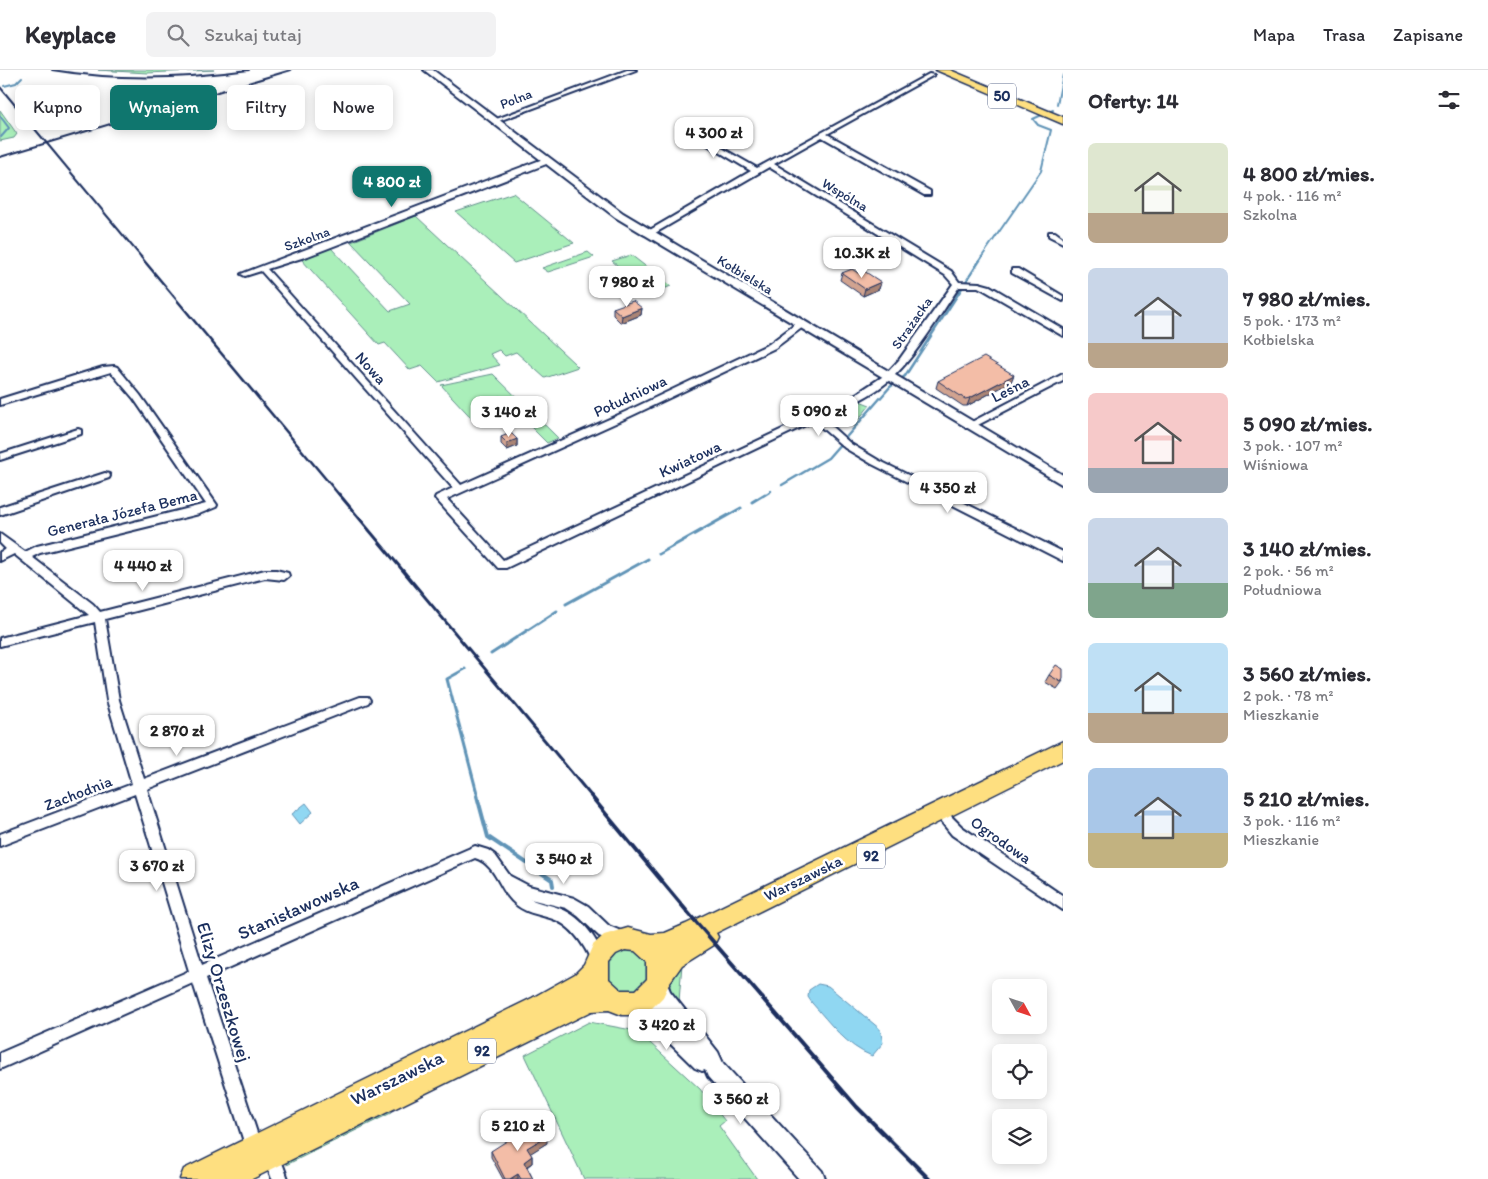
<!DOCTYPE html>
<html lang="pl">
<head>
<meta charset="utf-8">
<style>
	body { margin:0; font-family:Itim,sans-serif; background:#f2f2f3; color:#2b2b33; height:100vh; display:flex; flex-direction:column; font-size:19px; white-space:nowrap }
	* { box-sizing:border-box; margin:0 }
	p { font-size:16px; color:#7c7c81 }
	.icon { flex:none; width:28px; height:28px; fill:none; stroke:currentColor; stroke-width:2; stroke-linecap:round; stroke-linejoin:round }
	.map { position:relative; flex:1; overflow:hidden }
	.details { display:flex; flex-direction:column; background:#fff; width:425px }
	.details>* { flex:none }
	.top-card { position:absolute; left:15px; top:15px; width:475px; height:45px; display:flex; gap:10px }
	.needle { width:32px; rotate:130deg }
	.tools { position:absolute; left:992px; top:909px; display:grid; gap:10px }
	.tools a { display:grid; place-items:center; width:55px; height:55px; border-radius:8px; background:#fff; box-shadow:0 2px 12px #0003; font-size:25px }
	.price { position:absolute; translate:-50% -42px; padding:0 11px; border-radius:10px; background:#fff; color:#222; font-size:16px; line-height:32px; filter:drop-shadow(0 1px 2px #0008) }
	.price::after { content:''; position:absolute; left:50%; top:30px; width:15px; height:11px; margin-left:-8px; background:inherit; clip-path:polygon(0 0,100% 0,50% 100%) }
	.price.active { background:#0f766e; color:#fff }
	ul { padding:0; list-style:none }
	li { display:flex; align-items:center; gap:15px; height:125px; padding:0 25px }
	li span { display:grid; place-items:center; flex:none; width:140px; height:100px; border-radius:8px; color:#555 }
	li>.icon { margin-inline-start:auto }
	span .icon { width:60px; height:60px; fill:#fffc; stroke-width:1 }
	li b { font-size:21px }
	h2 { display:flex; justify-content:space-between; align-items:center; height:60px; padding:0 25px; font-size:21px }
	.pill { padding:0 18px; border-radius:8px; background:#fff; box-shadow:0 2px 12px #0003; font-size:18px; line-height:45px }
	.pill.active { background:#0f766e; color:#fff }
	header { display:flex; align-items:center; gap:30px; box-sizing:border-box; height:70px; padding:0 25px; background:#fff; border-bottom:1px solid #e1e1e2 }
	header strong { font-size:24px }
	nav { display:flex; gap:28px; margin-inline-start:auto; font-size:18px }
	.search { width:350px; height:45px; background:#f2f2f3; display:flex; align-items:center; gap:12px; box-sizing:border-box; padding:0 18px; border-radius:8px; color:#7c7c81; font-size:19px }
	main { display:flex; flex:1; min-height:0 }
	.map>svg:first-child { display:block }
	.green { fill:#aaefba; stroke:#628f8c }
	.water { fill:#90d7f2; stroke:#6194b7 }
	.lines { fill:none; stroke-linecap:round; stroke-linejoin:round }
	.stream-far3 { stroke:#6194b7; stroke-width:2 }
	.stream-far2 { stroke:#6194b7; stroke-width:2.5 }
	.stream-far1 { stroke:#6194b7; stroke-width:3 }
	.stream { stroke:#6194b7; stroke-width:4 }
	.minor-casing { stroke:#1b2f5e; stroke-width:4 }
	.tertiary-casing { stroke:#1b2f5e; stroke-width:4 }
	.primary-casing { stroke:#1b2f5e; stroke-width:3 }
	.minor { fill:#fff; fill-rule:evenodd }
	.tertiary { fill:#fff; fill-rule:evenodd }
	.primary { fill:#fedf80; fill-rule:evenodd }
	.rail-far3 { stroke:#1b2f5e; stroke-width:2 }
	.rail-far2 { stroke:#1b2f5e; stroke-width:2.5 }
	.rail-far1 { stroke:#1b2f5e; stroke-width:3 }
	.rail { stroke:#1b2f5e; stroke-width:4 }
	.wall { fill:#d1a390; stroke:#1b2f5e }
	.shaded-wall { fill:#aa8475; stroke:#1b2f5e }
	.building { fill:#f3bda7; stroke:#1b2f5e }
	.labels { text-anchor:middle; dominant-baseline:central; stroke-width:5; stroke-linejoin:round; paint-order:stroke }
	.far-street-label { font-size:14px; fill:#1b2f5e; stroke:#fff }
	.shield { fill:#fff; stroke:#5f6d8e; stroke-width:1 }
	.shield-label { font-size:15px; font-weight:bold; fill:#1b2f5e }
	.street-label { font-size:16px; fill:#1b2f5e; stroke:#fff }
	.near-street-label { font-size:19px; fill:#1b2f5e; stroke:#fff }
</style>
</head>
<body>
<header>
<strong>Keyplace</strong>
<div class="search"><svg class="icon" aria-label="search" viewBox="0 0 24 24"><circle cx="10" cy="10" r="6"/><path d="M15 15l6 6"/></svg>Szukaj tutaj</div>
<nav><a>Mapa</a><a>Trasa</a><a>Zapisane</a></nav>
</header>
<main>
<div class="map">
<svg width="1063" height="1109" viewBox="0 0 1063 1109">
	<rect width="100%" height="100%" fill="#fff"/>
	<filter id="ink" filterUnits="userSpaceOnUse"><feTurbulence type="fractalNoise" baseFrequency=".02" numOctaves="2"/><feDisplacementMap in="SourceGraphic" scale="10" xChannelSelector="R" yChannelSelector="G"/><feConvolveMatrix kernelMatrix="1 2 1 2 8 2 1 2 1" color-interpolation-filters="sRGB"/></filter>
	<g filter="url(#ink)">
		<!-- green -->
		<path class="green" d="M98,0H214L147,3Z
			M0,40L17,64L14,68L0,71Z
			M513,123L574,173L514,193L456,142Z
			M416,146L574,293L578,297L545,308L516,282L505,286L499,280L490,284L500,295L438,312L422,296L410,300L385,273L379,275L301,189L331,178L390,241L410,234L351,172Z
			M588,182L594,187L548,202L542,198Z
			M631,185L671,216L651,224L612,191Z
			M493,304L558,368L547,373L500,326L477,335L491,350L478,355L441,315Z
			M857,330L870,335L854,355L840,350Z
			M624,876L649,886L647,920L614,922L602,898Z
			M682,894L679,931L674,935L670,926V906Z
			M589,952L637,961L700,1019L725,1051L719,1056L757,1109H584L525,985Z
			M389,1038L391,1043L286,1095L287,1090Z"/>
		<!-- water -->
		<path class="water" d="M306,733L313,742L300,754L292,744Z
			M818,914L828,916L880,959L883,973L872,986C846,976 830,953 812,933L808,927L809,920Z"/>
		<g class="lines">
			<!-- stream-far3 -->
			<path class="stream-far3" d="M4,16L16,13L22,7
				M1057,34L1063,5
				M0,46L9,58L1,67
				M981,188L1041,101L1051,60L1038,55L1033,49L1053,40"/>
			<!-- stream-far2 -->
			<path class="stream-far2" d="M782,415L828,388L890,317L905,306L982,187
				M763,426L771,421"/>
			<!-- stream-far1 -->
			<path class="stream-far1" d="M752,432L765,424
				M659,484L741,438
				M566,534L648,489
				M491,584L557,541
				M465,599L447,609L478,727"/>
			<!-- stream -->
			<path class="stream" d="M477,726L488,767L552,810L553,816"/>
			<defs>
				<path id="minor" d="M627,0H636L496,52L491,51Z
					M929,4L934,5L827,64L930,121V125H924L822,67L774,94L951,201L959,212L979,213L990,216L1063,259V266L984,220L978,217H959C939,246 918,283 893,307C873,326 845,337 822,348L851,374L878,390L1063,482V491L872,394L845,378L814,351L506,498H498L435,428L436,426L453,418L261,201L245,206L241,204L543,89H549V93L308,186L267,199L461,415L625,342L769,274L797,253H803V257L775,278L631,346L447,429L503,490L853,326L885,305L899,290L953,214L945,205L769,97L650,166L643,164L751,101L681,59V57H685L757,98Z
					M1049,162H1055L1063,168V173L1049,166Z
					M1012,199H1018L1063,226V231L1012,203Z
					M114,296L117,297L140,325L217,435L216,437L199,444L40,483L32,487L93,534L100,542L265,500H276L288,503L289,506L284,510L265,508L105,549L119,630L144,709L360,627H368L370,630L368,633L147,719L202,895L475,776L488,780L495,785L510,806L529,816L574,828L588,836L609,856L628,864L630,869L628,874L623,876L599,866L578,846L566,838L530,829C538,833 547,834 556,837C581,845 595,866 605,889L603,894L598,896L593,894C585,876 573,856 553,849C538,844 523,843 512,831C499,818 495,794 475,788L206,908L262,1078L260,1084L254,1086L248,1084L246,1078L193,913L0,999V983L189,901L135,724L0,776V764L132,714L107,630L95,552L0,576V568L89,545L14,484L0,491V482L6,479L0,473V464L25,482L37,476L206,434L134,329L111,302L0,335V329L103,297Z
					M1063,304V311L972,358H966L964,356Z
					M78,359L81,360V364L0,390V384Z
					M105,403L109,404L110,406L109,408L0,445V437Z
					M945,743L950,745L962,757L1063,826V840L952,765L939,749L940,745Z
					M271,1077L277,1079L288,1109H272L263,1085L265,1079Z"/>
				<path id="tertiary" d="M424,0H433L623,143L1063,405V415L615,147Z
					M658,907L665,909L670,921L718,982L723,993L822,1101L825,1109H799L708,1007L705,1000L702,1001L695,998L634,938L631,931L634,924L641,921L648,924L654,930L648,916L651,909Z"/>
				<path id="primary" d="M936,0H950L1063,47V54Z
					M1063,671V690L716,863L718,867L714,875L682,895L670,912L663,927L652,938L631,945H622L609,940L592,941L252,1109H180L184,1099L532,928L575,904L584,895L593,875L604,865L628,858L651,864L665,863L686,854ZM625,880L635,881L647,892V909L636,920H621L609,909V892L616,884Z"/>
			</defs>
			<!-- minor casing -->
			<use href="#minor" class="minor-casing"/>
			<!-- tertiary casing -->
			<use href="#tertiary" class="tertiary-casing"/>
			<!-- primary casing -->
			<use href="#primary" class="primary-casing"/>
			<!-- minor -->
			<use href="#minor" class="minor"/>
			<!-- tertiary -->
			<use href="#tertiary" class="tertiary"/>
			<!-- primary -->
			<use href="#primary" class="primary"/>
			<!-- rail-far3 -->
			<path class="rail-far3" d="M52,0C118,11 183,9 249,0
				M0,17L142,188
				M0,87L291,0"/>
			<!-- rail-far2 -->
			<path class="rail-far2" d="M141,187L340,426"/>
			<!-- rail-far1 -->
			<path class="rail-far1" d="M339,424L592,727"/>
			<!-- rail -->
			<path class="rail" d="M591,726L690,845L857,1037L929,1109"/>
		</g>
		<!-- wall -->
		<path class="wall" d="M842,203H858L881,212L879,219L863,226L840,210Z
			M613,238H642L641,245L621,253L613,245Z
			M938,311L1011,312L967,336H963L936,318Z
			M501,367L517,369V376L507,380L501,374Z
			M1049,605L1063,611L1057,619L1045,612Z
			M547,1073L530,1083L532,1086V1093L527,1097L533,1109H503L491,1087V1081Z"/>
		<!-- shaded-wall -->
		<path class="shaded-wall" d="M881,212L879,219L863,226L865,219Z
			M642,238L641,245L621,253L622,246Z
			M1014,305L1011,312L967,336L970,328Z
			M517,369V376L507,380V373Z
			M547,1066V1073L528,1085L527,1078Z
			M532,1086V1093L524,1098V1092Z
			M518,1104V1109H510Z"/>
		<!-- building -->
		<path class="building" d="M852,199L858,203L864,201L881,212L865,219L842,203Z
			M633,231L642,238L622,246L613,238Z
			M984,287L1014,305L970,328L965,329L938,311Z
			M511,363L517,369L507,373L501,367Z
			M1056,595L1063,599V609L1061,612L1049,605Z
			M538,1051L547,1066L527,1078L532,1086L524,1092L533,1109H521L518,1104L510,1109H505L491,1081Z"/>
	</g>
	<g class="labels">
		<!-- far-street labels -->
		<g class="far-street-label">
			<text transform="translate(516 29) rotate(-21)">Polna</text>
			<text transform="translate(845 125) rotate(31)">Wspólna</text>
			<text transform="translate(307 169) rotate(-20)">Szkolna</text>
			<text transform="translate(745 205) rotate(31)">Kołbielska</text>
			<text transform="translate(912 253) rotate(-55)">Strażacka</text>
		</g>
		<!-- shield labels -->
		<g class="shield">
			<rect x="988" y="13.5" width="28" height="25" rx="4"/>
			<rect x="857" y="773.5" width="28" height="25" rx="4"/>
			<rect x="468" y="968.5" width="28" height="25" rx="4"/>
		</g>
		<g class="shield-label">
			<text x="1002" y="26">50</text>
			<text x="871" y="786">92</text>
			<text x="482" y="981">92</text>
		</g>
		<!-- street labels -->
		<g class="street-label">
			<text transform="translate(371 298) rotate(48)">Nowa</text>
			<text transform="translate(1010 319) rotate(-27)">Leśna</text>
			<text transform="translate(630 326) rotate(-25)">Południowa</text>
			<text transform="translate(690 389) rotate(-25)">Kwiatowa</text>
			<text transform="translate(122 443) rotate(-14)">Generała Józefa Bema</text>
			<text transform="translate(78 723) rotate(-21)">Zachodnia</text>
			<text transform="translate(1001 770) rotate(35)">Ogrodowa</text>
			<text transform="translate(803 808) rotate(-26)">Warszawska</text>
		</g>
		<!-- near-street labels -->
		<g class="near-street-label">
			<text transform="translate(298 838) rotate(-24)">Stanisławowska</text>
			<text transform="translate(224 922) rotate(73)">Elizy Orzeszkowej</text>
			<text transform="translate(397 1008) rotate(-26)">Warszawska</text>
		</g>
	</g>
</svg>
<div class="tools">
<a><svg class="needle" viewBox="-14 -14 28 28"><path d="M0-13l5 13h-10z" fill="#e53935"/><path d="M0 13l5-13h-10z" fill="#7c7c81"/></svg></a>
<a><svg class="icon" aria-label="locate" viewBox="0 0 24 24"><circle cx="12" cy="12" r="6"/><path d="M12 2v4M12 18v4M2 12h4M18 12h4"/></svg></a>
<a><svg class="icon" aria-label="layers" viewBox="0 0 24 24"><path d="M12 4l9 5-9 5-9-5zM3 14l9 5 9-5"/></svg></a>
</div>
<b class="price" style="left:714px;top:89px">4 300 zł</b>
<b class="price active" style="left:392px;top:138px">4 800 zł</b>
<b class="price" style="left:862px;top:209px">10.3K zł</b>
<b class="price" style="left:627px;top:238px">7 980 zł</b>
<b class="price" style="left:819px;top:367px">5 090 zł</b>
<b class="price" style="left:509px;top:368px">3 140 zł</b>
<b class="price" style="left:948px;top:444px">4 350 zł</b>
<b class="price" style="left:143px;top:522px">4 440 zł</b>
<b class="price" style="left:177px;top:687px">2 870 zł</b>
<b class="price" style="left:564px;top:815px">3 540 zł</b>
<b class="price" style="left:157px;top:822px">3 670 zł</b>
<b class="price" style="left:667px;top:981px">3 420 zł</b>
<b class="price" style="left:741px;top:1055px">3 560 zł</b>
<b class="price" style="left:518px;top:1082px">5 210 zł</b>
<div class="top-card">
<a class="pill">Kupno</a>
<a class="pill active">Wynajem</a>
<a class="pill">Filtry</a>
<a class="pill">Nowe</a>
</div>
</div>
<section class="details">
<h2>Oferty: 14<svg class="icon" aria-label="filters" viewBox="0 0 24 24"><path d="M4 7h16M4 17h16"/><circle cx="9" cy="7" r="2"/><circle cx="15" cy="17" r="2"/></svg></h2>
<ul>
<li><span style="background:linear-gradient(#dfe7d0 70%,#b9a48a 0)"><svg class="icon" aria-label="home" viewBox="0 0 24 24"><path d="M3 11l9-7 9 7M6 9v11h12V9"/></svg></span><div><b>4 800 zł/mies.</b><p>4 pok. · 116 m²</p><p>Szkolna</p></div></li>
<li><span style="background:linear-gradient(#c9d6e8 75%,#b9a48a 0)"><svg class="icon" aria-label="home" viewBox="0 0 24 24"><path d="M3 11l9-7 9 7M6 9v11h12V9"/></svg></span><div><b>7 980 zł/mies.</b><p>5 pok. · 173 m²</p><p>Kołbielska</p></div></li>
<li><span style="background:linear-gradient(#f6c9c9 75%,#9aa5b1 0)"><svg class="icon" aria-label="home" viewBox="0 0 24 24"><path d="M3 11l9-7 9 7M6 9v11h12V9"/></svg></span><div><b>5 090 zł/mies.</b><p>3 pok. · 107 m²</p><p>Wiśniowa</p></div></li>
<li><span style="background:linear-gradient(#c9d6e8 65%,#7fa58c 0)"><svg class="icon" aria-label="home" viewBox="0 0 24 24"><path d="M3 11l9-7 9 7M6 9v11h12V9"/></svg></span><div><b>3 140 zł/mies.</b><p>2 pok. · 56 m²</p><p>Południowa</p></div></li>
<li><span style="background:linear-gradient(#bfe0f5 70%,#b9a48a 0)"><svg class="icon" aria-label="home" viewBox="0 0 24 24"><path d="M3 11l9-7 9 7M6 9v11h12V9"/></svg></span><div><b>3 560 zł/mies.</b><p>2 pok. · 78 m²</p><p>Mieszkanie</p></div></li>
<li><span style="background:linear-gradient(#a9c7e8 65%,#c2b280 0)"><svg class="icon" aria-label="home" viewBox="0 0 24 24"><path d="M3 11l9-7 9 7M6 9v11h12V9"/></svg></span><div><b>5 210 zł/mies.</b><p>3 pok. · 116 m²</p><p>Mieszkanie</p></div></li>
</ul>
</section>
</main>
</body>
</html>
